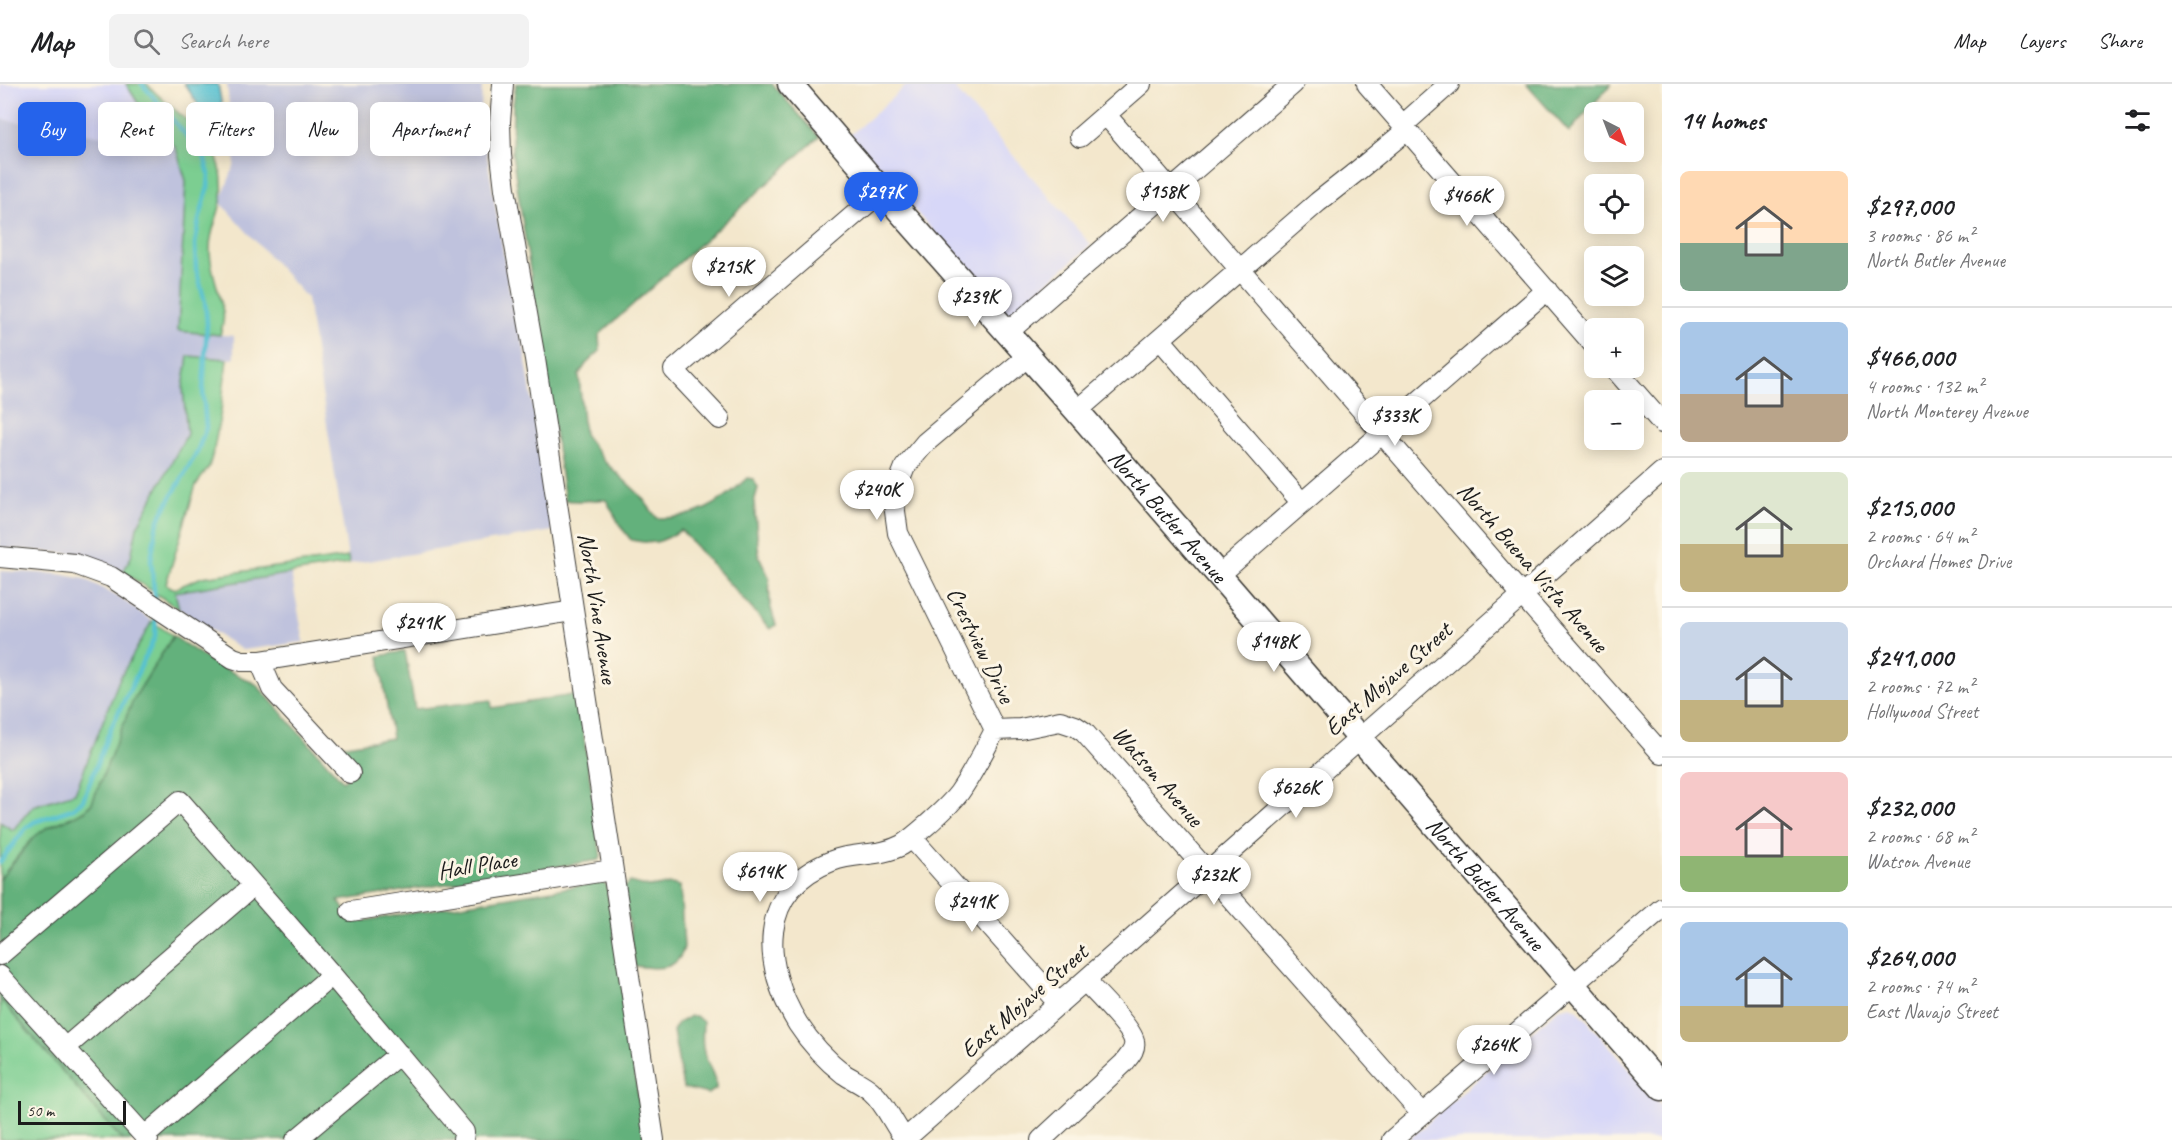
<!DOCTYPE html>
<html lang="en">
<head>
<meta charset="utf-8">
<style>
	body { margin:0; font-family:Caveat,sans-serif; background:#f2f2f2; color:#202124; height:100vh; display:flex; flex-direction:column; font-size:22px; white-space:nowrap }
	* { box-sizing:border-box; margin:0 }
	p { font-size:20px; color:#757577 }
	.icon { flex:none; width:33px; height:33px; fill:none; stroke:currentColor; stroke-width:2; stroke-linecap:round; stroke-linejoin:round }
	.map { position:relative; flex:1; overflow:hidden }
	.side { display:flex; flex-direction:column; background:#fff; width:510px }
	.side>* { flex:none }
	.top-card { position:absolute; left:18px; top:18px; width:570px; height:54px; display:flex; gap:12px }
	.needle { width:39px; rotate:138deg }
	.controls { position:absolute; left:1584px; top:18px; display:grid; gap:12px }
	.controls a { display:grid; place-items:center; width:60px; height:60px; border-radius:9px; background:#fff; box-shadow:0 3px 15px #0003; font-size:30px }
	.scale { position:absolute; left:18px; bottom:15px; width:108px; box-sizing:border-box; padding-left:6px; border:3px solid #1c1c1c; border-top:0; font-size:16px; line-height:21px; white-space:nowrap; color:#1c1c1c; -webkit-text-stroke:4px #fcf5e5; paint-order:stroke }
	.price { position:absolute; translate:-50% -51px; padding:0 14px; border-radius:21px; background:#fff; color:#222; font-size:20px; line-height:39px; filter:drop-shadow(0 2px 3px #0008) }
	.price::after { content:''; position:absolute; left:50%; top:36px; width:18px; height:14px; margin-left:-9px; background:inherit; clip-path:polygon(0 0,100% 0,50% 100%) }
	.price.selected { background:#2563eb; color:#fff }
	ul { padding:0; list-style:none }
	li { display:flex; align-items:center; gap:18px; height:150px; padding:0 18px }
	li+li { border-top:2px solid #e0e0e0 }
	li span { display:grid; place-items:center; flex:none; width:168px; height:120px; border-radius:9px; color:#555 }
	li>.icon { margin-inline-start:auto }
	span .icon { width:72px; height:72px; fill:#fffc; stroke-width:1 }
	li b { font-size:26px }
	h2 { display:flex; justify-content:space-between; align-items:center; height:72px; padding:0 18px; font-size:26px }
	.chip { padding:0 21px; border-radius:9px; background:#fff; box-shadow:0 3px 15px #0003; font-size:21px; line-height:54px }
	.chip.selected { background:#2563eb; color:#fff }
	header { display:flex; align-items:center; gap:36px; box-sizing:border-box; height:84px; padding:0 30px; background:#fff; border-bottom:2px solid #e0e0e0 }
	header strong { font-size:28px }
	nav { display:flex; gap:33px; margin-inline-start:auto; font-size:21px }
	.search { width:420px; height:54px; background:#f2f2f2; display:flex; align-items:center; gap:15px; box-sizing:border-box; padding:0 21px; border-radius:9px; color:#757577; font-size:22px }
	main { display:flex; flex:1; min-height:0 }
	.map>svg:first-child { display:block }
	.built { fill:#d7d7f8 }
	.industrial { fill:#bfc2dd }
	.green { fill:#7bce91; stroke:#4c7556; stroke-width:1.5 }
	.forest { fill:#64b17b; stroke:#40664c; stroke-width:1.5 }
	.water { fill:#56c1d1; stroke:#396e76; stroke-width:1.5 }
	.lines { fill:none; stroke-linecap:round; stroke-linejoin:round }
	.stream { stroke:#56c1d1; stroke-width:4.5 }
	.minor-casing { stroke:#3c3a36; stroke-width:22 }
	.major-casing { stroke:#3c3a36; stroke-width:27 }
	.minor { stroke:#fff; stroke-width:20 }
	.major { stroke:#fff; stroke-width:24 }
	.labels { text-anchor:middle; dominant-baseline:central; stroke-width:6; stroke-linejoin:round; paint-order:stroke }
	.street-label { font-size:24px; fill:#1c1c1c; stroke:#fcf5e5 }
</style>
</head>
<body>
<header>
<strong>Map</strong>
<div class="search"><svg class="icon" aria-label="search" viewBox="0 0 24 24"><circle cx="10" cy="10" r="6"/><path d="M15 15l6 6"/></svg>Search here</div>
<nav><a>Map</a><a>Layers</a><a>Share</a></nav>
</header>
<main>
<div class="map">
<svg width="1662" height="1056" viewBox="0 0 1662 1056">
	<rect width="100%" height="100%" fill="#fcf5e5"/>
	<filter id="ink" filterUnits="userSpaceOnUse"><feTurbulence type="fractalNoise" baseFrequency=".0167" numOctaves="2"/><feDisplacementMap in="SourceGraphic" scale="12" xChannelSelector="R" yChannelSelector="G"/><feConvolveMatrix kernelMatrix="1 2 1 2 8 2 1 2 1" color-interpolation-filters="sRGB"/></filter>
	<filter id="wash" filterUnits="userSpaceOnUse"><feTurbulence type="fractalNoise" baseFrequency=".008" numOctaves="4" result="noise"/><feDisplacementMap in="SourceGraphic" scale="24" xChannelSelector="R" yChannelSelector="G"/><feGaussianBlur stdDeviation="1.35" result="paint"/><feColorMatrix in="noise" values="0 0 0 0 0 0 0 0 0 0 0 0 0 0 0 0 0 1.4 0 .05"/><feComposite in="paint" operator="in"/></filter>
	<g filter="url(#wash)">
		<rect width="100%" height="100%" fill="#f3e7cc"/>
		<!-- built -->
		<path class="built" d="M0,0H126L141,24L176,64L0,35Z
			M908,0H960L955,5L1091,161L1008,232L849,52Z
			M1571,922L1578,926L1662,1023V1056H1408L1558,925Z"/>
		<!-- industrial -->
		<path class="industrial" d="M227,0H482L481,26L485,60L509,203L523,258L553,447L349,480L307,214L220,118L235,80Z
			M0,35L176,64L186,97L178,247L234,252V275L188,272L187,349L137,443L131,473L123,488L98,476L77,470L0,464Z
			M0,487L59,490L85,495L122,515L152,537L119,596L75,709L33,722L13,746L0,738Z
			M291,489L304,558L242,566L179,525L175,508Z"/>
		<!-- green -->
		<path class="green" d="M126,0H147C181,38 227,51 222,112C220,131 209,147 210,166C210,187 220,207 223,228C225,235 222,244 220,251L178,247L186,97L176,64L141,24Z
			M188,272L227,275L221,327L214,365L209,383L196,401L166,500L174,505L202,493L348,473L349,480L175,508L179,525L123,488L131,473L137,443L187,350L183,304Z
			M152,537L173,552L133,616L92,719C79,734 59,736 44,746C26,758 13,779 0,795V738L13,746L33,722L75,709L119,596Z
			M0,915L122,1056H0Z"/>
		<!-- forest -->
		<path class="forest" d="M516,0H772L819,53L599,251L600,267L586,280L579,291L584,350L604,377L640,411L657,434C696,435 719,421 747,394L753,395L758,404L754,418L759,472L769,493L770,521L776,541L770,545L681,446C660,459 655,461 631,456L621,443L606,416C592,415 579,419 565,416L512,69L513,21Z
			M1526,0H1611L1569,48Z
			M173,552L215,580L256,600L343,697L358,683L339,662L392,654L379,572L405,567L415,625L491,616L492,624L578,610L601,773L599,776L338,817L356,838L602,798L607,802L645,1056H122L0,915V795L34,753L45,745L85,727L92,719L133,616Z
			M630,798L649,803L671,800L680,802L684,863C678,888 656,885 635,882L624,804Z
			M690,932H696L703,938C703,948 701,959 704,968C707,981 717,992 716,1005L708,1010L683,1004L673,947L678,939Z"/>
		<!-- water -->
		<path class="water" d="M184,0H218L223,28L222,35C202,38 195,12 184,0Z"/>
		<g class="lines">
			<!-- stream -->
			<path class="stream" d="M142,0L204,72L209,90L208,103L199,136L195,160L196,185L205,218L207,239L203,307L206,344L197,368L162,429L156,444L151,476L155,516
				M0,778L25,745L34,738L72,725L83,716L110,646L155,553L156,530"/>
		</g>
	</g>
	<g filter="url(#ink)">
		<g class="lines">
			<defs>
				<path id="minor" d="M503,0L500,38L501,71L505,105L535,275L654,1056
					M1367,0L1594,261
					M1106,31L1522,511L1662,670
					M1403,41L1449,0
					M1080,53L1141,0
					M1007,249L1293,0
					M1160,255L1302,419
					M1614,284L1662,339
					M1077,327L1318,118L1356,88L1407,46
					M720,335L674,286L882,107
					M0,473L75,480L111,493L233,574L242,577H260L573,527
					M1218,492L1547,206
					M260,577L272,605L350,689
					M995,646L1020,645L1060,637L1075,642L1084,648L1422,1030
					M995,646L898,449L893,413L905,383L925,359L1028,272
					M912,754L1059,920
					M351,827L612,786
					M0,871L180,717L332,891L464,1048L463,1056
					M0,892L148,1056
					M65,964L253,802
					M145,1052L332,891
					M905,1055C893,1040 886,1020 871,1007C863,1000 853,996 844,990C826,976 811,960 798,940C762,882 756,806 832,777C854,768 880,773 902,761C911,755 919,748 927,741C938,731 950,721 959,709C973,689 984,667 995,646
					M296,1056L399,970
					M904,1056L1662,388
					M1041,1056L1124,979C1129,972 1136,966 1134,957C1132,944 1095,908 1085,897
					M1392,1056L1662,824"/>
				<g id="major">
					<path id="s1" d="M790,0L882,107L1077,327L1662,1004"/>
				</g>
			</defs>
			<!-- minor casing -->
			<use href="#minor" class="minor-casing"/>
			<!-- major casing -->
			<use href="#major" class="major-casing"/>
			<!-- minor -->
			<use href="#minor" class="minor"/>
			<!-- major -->
			<use href="#major" class="major"/>
		</g>
	</g>
	<g class="labels">
		<!-- street labels -->
		<g class="street-label">
			<text stroke="none"><textPath href="#s1" startOffset="574">North Butler Avenue</textPath></text>
			<text transform="translate(1533 483) rotate(49)">North Buena Vista Avenue</text>
			<text transform="translate(598 524) rotate(81)">North Vine Avenue</text>
			<text transform="translate(981 561) rotate(64)">Crestview Drive</text>
			<text transform="translate(1388 595) rotate(-41)">East Mojave Street</text>
			<text transform="translate(1158 692) rotate(49)">Watson Avenue</text>
			<text transform="translate(477 781) rotate(-9)">Hall Place</text>
			<text stroke="none"><textPath href="#s1" startOffset="1060">North Butler Avenue</textPath></text>
			<text transform="translate(1024 917) rotate(-41)">East Mojave Street</text>
		</g>
	</g>
</svg>
<div class="controls">
<a><svg class="needle" viewBox="-14 -14 28 28"><path d="M0-13l5 13h-10z" fill="#e53935"/><path d="M0 13l5-13h-10z" fill="#757577"/></svg></a>
<a><svg class="icon" aria-label="locate" viewBox="0 0 24 24"><circle cx="12" cy="12" r="6"/><path d="M12 2v4M12 18v4M2 12h4M18 12h4"/></svg></a>
<a><svg class="icon" aria-label="layers" viewBox="0 0 24 24"><path d="M12 4l9 5-9 5-9-5zM3 14l9 5 9-5"/></svg></a>
<a>+</a>
<a>−</a>
</div>
<div class="scale">50 m</div>
<b class="price selected" style="left:881px;top:139px">$297K</b>
<b class="price" style="left:1163px;top:139px">$158K</b>
<b class="price" style="left:1467px;top:143px">$466K</b>
<b class="price" style="left:729px;top:214px">$215K</b>
<b class="price" style="left:975px;top:244px">$239K</b>
<b class="price" style="left:1395px;top:363px">$333K</b>
<b class="price" style="left:877px;top:437px">$240K</b>
<b class="price" style="left:419px;top:570px">$241K</b>
<b class="price" style="left:1274px;top:589px">$148K</b>
<b class="price" style="left:1296px;top:735px">$626K</b>
<b class="price" style="left:760px;top:819px">$614K</b>
<b class="price" style="left:1214px;top:822px">$232K</b>
<b class="price" style="left:972px;top:849px">$241K</b>
<b class="price" style="left:1494px;top:992px">$264K</b>
<div class="top-card">
<a class="chip selected">Buy</a>
<a class="chip">Rent</a>
<a class="chip">Filters</a>
<a class="chip">New</a>
<a class="chip">Apartment</a>
</div>
</div>
<section class="side">
<h2>14 homes<svg class="icon" aria-label="filters" viewBox="0 0 24 24"><path d="M4 7h16M4 17h16"/><circle cx="9" cy="7" r="2"/><circle cx="15" cy="17" r="2"/></svg></h2>
<ul>
<li><span style="background:linear-gradient(#ffd9b3 60%,#7fa58c 0)"><svg class="icon" aria-label="home" viewBox="0 0 24 24"><path d="M3 11l9-7 9 7M6 9v11h12V9"/></svg></span><div><b>$297,000</b><p>3 rooms · 86 m²</p><p>North Butler Avenue</p></div></li>
<li><span style="background:linear-gradient(#a9c7e8 60%,#b9a48a 0)"><svg class="icon" aria-label="home" viewBox="0 0 24 24"><path d="M3 11l9-7 9 7M6 9v11h12V9"/></svg></span><div><b>$466,000</b><p>4 rooms · 132 m²</p><p>North Monterey Avenue</p></div></li>
<li><span style="background:linear-gradient(#dfe7d0 60%,#c2b280 0)"><svg class="icon" aria-label="home" viewBox="0 0 24 24"><path d="M3 11l9-7 9 7M6 9v11h12V9"/></svg></span><div><b>$215,000</b><p>2 rooms · 64 m²</p><p>Orchard Homes Drive</p></div></li>
<li><span style="background:linear-gradient(#c9d6e8 65%,#c2b280 0)"><svg class="icon" aria-label="home" viewBox="0 0 24 24"><path d="M3 11l9-7 9 7M6 9v11h12V9"/></svg></span><div><b>$241,000</b><p>2 rooms · 72 m²</p><p>Hollywood Street</p></div></li>
<li><span style="background:linear-gradient(#f6c9c9 70%,#8fb573 0)"><svg class="icon" aria-label="home" viewBox="0 0 24 24"><path d="M3 11l9-7 9 7M6 9v11h12V9"/></svg></span><div><b>$232,000</b><p>2 rooms · 68 m²</p><p>Watson Avenue</p></div></li>
<li><span style="background:linear-gradient(#a9c7e8 70%,#c2b280 0)"><svg class="icon" aria-label="home" viewBox="0 0 24 24"><path d="M3 11l9-7 9 7M6 9v11h12V9"/></svg></span><div><b>$264,000</b><p>2 rooms · 74 m²</p><p>East Navajo Street</p></div></li>
</ul>
</section>
</main>
</body>
</html>
